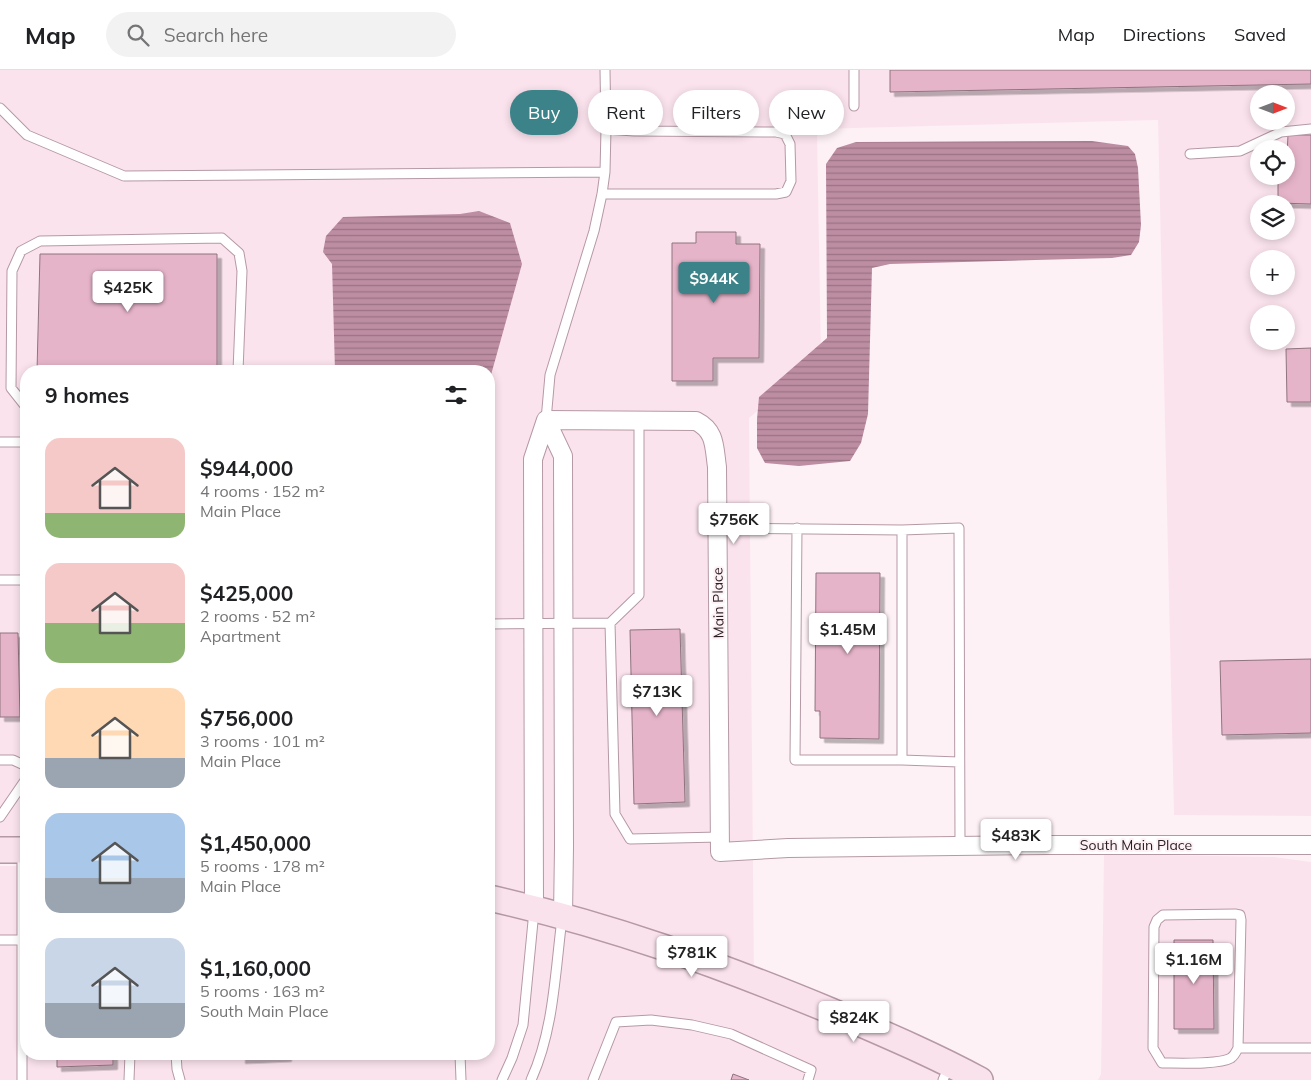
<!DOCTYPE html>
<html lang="en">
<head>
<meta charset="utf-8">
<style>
	body { margin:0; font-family:Mulish,sans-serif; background:#f2f2f2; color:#202124; height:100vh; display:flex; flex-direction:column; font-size:19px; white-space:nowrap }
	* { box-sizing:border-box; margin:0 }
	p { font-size:16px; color:#757577 }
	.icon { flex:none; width:28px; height:28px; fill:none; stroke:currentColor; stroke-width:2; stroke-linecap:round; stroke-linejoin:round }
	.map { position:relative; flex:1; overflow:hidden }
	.panel { position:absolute; left:20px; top:295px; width:475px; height:695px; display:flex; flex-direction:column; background:#fff; border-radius:20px; box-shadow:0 2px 8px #0003 }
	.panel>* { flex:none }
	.hud { position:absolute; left:510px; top:20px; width:475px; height:45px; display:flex; gap:10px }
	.needle { width:32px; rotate:90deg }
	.buttons { position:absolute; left:1250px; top:15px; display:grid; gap:10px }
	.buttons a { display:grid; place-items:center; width:45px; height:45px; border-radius:50%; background:#fff; box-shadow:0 2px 8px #0003; font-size:25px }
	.price { position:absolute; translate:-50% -42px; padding:0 11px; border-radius:5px; background:#fff; color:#222; font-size:16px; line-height:32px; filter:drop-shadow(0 1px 2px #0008) }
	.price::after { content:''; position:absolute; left:50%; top:30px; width:15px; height:11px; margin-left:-8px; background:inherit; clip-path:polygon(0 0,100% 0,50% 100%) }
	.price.selected { background:#3b8388; color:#fff }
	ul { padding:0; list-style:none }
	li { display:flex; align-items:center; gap:15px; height:125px; padding:0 25px }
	li span { display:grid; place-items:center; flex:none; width:140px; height:100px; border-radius:15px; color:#555 }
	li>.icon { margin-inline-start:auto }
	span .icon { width:60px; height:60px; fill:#fffc; stroke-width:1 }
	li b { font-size:21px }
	h2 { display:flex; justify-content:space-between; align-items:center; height:60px; padding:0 25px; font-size:21px }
	.pill { padding:0 18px; border-radius:22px; background:#fff; box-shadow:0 2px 8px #0003; font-size:18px; line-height:45px }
	.pill.selected { background:#3b8388; color:#fff }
	header { display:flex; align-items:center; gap:30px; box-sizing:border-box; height:70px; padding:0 25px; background:#fff; border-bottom:1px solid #e0e0e0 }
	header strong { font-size:24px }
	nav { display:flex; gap:28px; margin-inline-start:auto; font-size:18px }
	.search { width:350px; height:45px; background:#f2f2f2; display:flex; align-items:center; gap:12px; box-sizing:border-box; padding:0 18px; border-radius:28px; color:#757577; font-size:19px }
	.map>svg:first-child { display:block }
	.built { fill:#fbe3ed; fill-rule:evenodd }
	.water { fill:url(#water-rules) }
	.building { fill:#e6b4c9; stroke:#8f747f; filter:url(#shadow) }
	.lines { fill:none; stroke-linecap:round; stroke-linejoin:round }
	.service-casing { stroke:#b599a5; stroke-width:11 }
	.minor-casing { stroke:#b599a5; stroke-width:20 }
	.secondary-casing { stroke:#b599a5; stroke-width:28 }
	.service { stroke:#fff; stroke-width:9 }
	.minor { stroke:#fff; stroke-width:18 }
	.secondary { stroke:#fae2ed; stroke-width:25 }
	.labels { text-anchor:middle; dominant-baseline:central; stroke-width:4; stroke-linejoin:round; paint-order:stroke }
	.street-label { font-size:14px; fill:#291f23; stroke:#fef1f6 }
</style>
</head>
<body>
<header>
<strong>Map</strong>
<div class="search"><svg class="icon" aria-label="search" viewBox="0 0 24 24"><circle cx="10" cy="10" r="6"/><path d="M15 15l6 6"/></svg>Search here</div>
<nav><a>Map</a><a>Directions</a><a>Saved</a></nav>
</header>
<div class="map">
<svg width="1311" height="1010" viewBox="0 0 1311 1010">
	<defs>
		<pattern id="water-rules" width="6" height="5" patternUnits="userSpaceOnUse" patternTransform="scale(1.25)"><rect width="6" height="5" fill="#bd8da2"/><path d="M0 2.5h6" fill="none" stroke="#9a7384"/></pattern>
		<filter id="shadow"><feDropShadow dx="4.5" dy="4.5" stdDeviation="0" flood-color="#0004"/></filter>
	</defs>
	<rect width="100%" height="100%" fill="#fef1f6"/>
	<!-- built -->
	<path class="built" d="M0,0H1311V746L1174,745L1158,50L817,59L821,287L749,348L754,904L489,820V301H26V773H0ZM1259,24H1286V51H1259ZM1259,79H1286V106H1259ZM1259,134H1286V161H1259ZM1259,189H1286V216H1259ZM1259,244H1286V271H1259Z
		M1104,784L1274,787L1311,792V1010H1098L1101,1004Z
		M0,796H26V984H489V840L554,854L761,923L957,1010H0Z"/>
	<!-- water -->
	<path class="water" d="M1092,71L1128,76L1135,84L1138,98L1141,155L1139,172L1131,185L1112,188L890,194L872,198L868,344L861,373L850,391L799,396L765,393L757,378V349L759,327L827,268L826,94L837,78L856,72Z
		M479,141L510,153L522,194L489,312V301H335L332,194L323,182L326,166L343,147L460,144Z"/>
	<!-- building -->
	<path class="building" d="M890,0H1311V14L890,22Z
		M1288,65H1311V134L1278,133V106H1286Z
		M696,162H736V174H760L759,288H713V311H672V173H696Z
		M40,184H217V301H37Z
		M1311,278V332H1287L1286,279Z
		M816,503H880L879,669L820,668V641H815Z
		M680,559L685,732L634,734L630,560Z
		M0,563H18L20,647H0Z
		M1311,589V663L1222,665L1220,591Z
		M1174,870H1213L1214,959H1174Z
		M57,984H113V995L57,997Z
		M241,984H287V987L241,989Z
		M733,1004L749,1010H731Z"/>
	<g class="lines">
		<defs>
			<path id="service" d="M854,0V36
				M0,38L27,65L124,106L605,102
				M1190,84L1240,81L1281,62L1311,59
				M602,124H776L786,122L791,111L790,74L785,64L776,62L634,61L606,59
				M26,337L11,318L12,201L21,181L40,171L222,168L239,183L242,201L238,301
				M546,350L550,305L594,161L602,124L605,102L606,59L605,0
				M0,372H26
				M717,458L902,460L959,458L960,776
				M797,458L795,690H902V460
				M0,510H26
				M610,553L615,744L630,769L720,767
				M489,554L610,553L639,525V349
				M0,690H13L26,696
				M902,690L959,692
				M0,747L26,709
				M22,780V1010
				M1235,844L1240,845L1241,850L1238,978C1236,982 1235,985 1231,988C1219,995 1177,993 1162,993L1153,978L1154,857L1157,850L1163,845Z
				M0,870H26
				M1238,978H1311
				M176,984L177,999L180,1010
				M460,984L461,1010
				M129,1010L130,984
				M502,1010L512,988L523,955L534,841
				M531,1010C554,960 555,902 562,849
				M593,1010L616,952L651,950L692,955L731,964L811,1000L808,1010
				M943,1010L949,996"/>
			<path id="minor" d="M546,350L696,351C716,361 714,377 717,397L720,782L788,778L1048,775H1311
				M546,350L563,386L564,777L563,846
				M534,839L533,389L546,350"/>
			<path id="secondary" d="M0,780H26
				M489,828C607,854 720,895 831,941C882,963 932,984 980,1010"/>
		</defs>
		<!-- service casing -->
		<use href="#service" class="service-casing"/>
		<!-- minor casing -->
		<use href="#minor" class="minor-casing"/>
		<!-- secondary casing -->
		<use href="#secondary" class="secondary-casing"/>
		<!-- service -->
		<use href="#service" class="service"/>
		<!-- minor -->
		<use href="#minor" class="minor"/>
		<!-- secondary -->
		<use href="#secondary" class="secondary"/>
	</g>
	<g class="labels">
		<!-- street labels -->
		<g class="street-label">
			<text transform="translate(718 533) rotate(-91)">Main Place</text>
			<text x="1136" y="775">South Main Place</text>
		</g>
	</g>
</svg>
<div class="buttons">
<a><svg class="needle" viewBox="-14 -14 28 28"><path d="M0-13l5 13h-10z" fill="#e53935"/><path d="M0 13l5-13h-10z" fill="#757577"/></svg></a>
<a><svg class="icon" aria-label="locate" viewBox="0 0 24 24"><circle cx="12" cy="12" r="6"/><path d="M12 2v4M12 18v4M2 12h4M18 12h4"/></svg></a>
<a><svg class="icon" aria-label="layers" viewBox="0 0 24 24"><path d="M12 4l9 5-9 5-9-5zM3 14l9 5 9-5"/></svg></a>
<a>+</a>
<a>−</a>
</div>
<b class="price selected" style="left:714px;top:234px">$944K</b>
<b class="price" style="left:128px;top:243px">$425K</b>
<b class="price" style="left:734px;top:475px">$756K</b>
<b class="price" style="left:848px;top:585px">$1.45M</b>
<b class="price" style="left:657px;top:647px">$713K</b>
<b class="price" style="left:1016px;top:791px">$483K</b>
<b class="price" style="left:692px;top:908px">$781K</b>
<b class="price" style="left:1194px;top:915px">$1.16M</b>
<b class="price" style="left:854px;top:973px">$824K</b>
<div class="hud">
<a class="pill selected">Buy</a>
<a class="pill">Rent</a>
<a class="pill">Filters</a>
<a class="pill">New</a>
</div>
<section class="panel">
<h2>9 homes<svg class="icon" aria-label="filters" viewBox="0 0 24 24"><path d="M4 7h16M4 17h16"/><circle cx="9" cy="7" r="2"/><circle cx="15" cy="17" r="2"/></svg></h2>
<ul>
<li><span style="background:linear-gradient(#f6c9c9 75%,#8fb573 0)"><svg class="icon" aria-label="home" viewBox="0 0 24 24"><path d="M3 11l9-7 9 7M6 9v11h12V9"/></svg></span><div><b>$944,000</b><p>4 rooms · 152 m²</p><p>Main Place</p></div></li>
<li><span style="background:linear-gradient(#f6c9c9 60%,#8fb573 0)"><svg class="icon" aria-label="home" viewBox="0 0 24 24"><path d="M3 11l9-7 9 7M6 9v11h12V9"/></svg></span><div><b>$425,000</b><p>2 rooms · 52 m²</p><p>Apartment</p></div></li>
<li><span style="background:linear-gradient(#ffd9b3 70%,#9aa5b1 0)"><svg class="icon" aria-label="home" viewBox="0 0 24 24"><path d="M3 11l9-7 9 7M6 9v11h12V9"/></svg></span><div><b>$756,000</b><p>3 rooms · 101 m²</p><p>Main Place</p></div></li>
<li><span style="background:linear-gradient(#a9c7e8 65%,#9aa5b1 0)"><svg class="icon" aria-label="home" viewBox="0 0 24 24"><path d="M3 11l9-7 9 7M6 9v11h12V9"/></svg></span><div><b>$1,450,000</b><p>5 rooms · 178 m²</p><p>Main Place</p></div></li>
<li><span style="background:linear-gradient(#c9d6e8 65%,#9aa5b1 0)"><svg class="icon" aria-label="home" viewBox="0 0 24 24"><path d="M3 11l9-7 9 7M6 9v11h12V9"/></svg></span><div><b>$1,160,000</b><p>5 rooms · 163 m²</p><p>South Main Place</p></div></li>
</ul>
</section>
</div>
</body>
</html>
